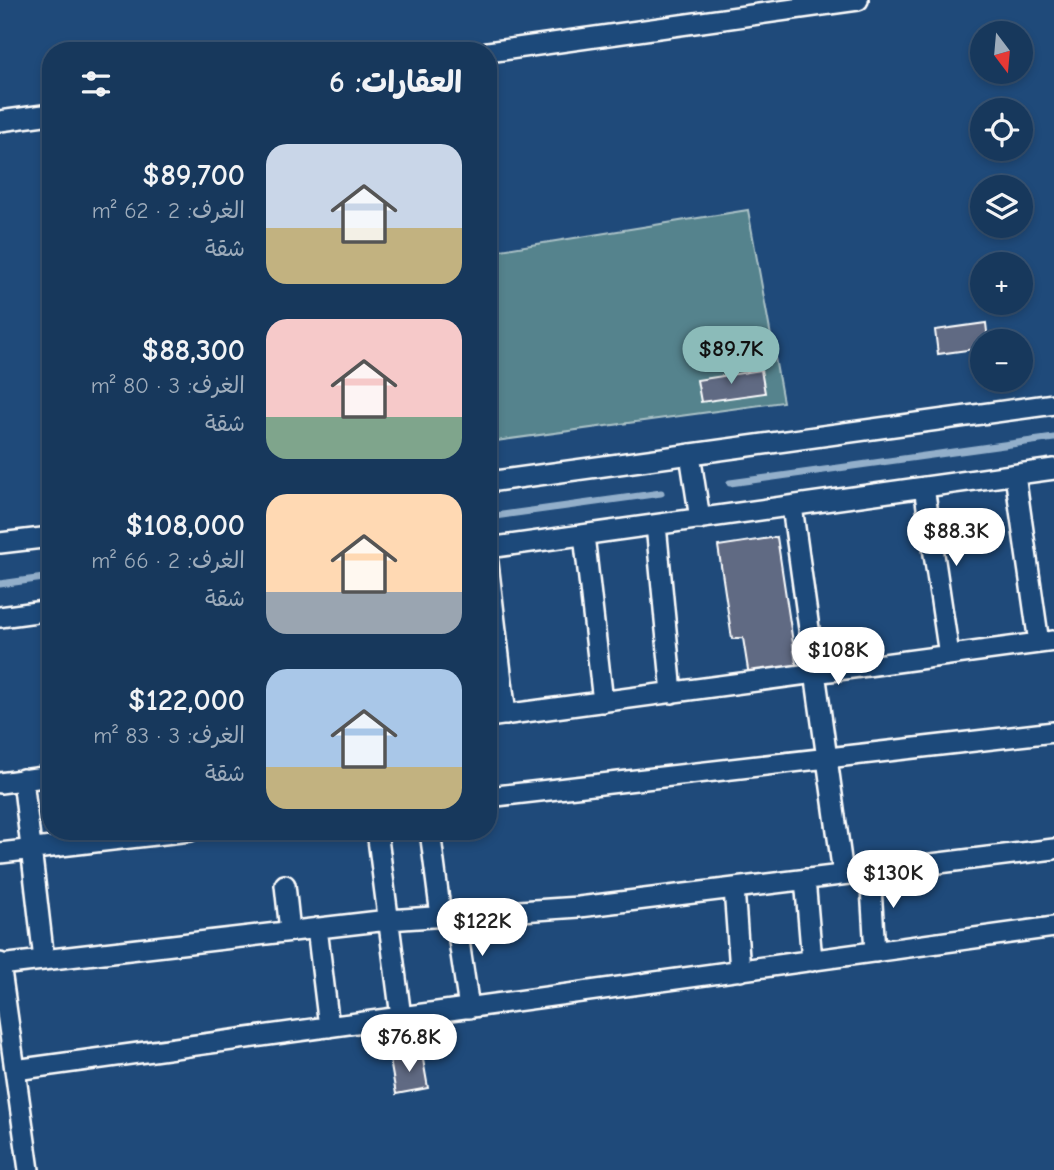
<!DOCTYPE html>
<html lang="ar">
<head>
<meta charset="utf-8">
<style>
	body { margin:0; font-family:"Comic Neue","Playpen Sans Arabic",sans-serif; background:#203f62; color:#f1f3f6; direction:rtl; height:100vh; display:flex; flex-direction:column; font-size:26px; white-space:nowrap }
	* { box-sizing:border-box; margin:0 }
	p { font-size:23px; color:#9eacbb }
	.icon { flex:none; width:38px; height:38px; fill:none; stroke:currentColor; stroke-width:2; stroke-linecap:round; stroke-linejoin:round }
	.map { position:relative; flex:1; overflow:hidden; direction:ltr }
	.panel { position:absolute; left:42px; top:42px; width:455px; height:798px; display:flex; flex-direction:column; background:#17385c; border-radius:28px; box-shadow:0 4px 10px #0003,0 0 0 2px #365272; direction:rtl }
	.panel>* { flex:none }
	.needle { width:46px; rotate:164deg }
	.buttons { position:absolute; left:970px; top:21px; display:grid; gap:14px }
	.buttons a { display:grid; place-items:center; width:63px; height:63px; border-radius:50%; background:#17385c; box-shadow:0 4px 10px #0003,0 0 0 2px #365272; font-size:35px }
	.price { position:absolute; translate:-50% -60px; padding:0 16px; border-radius:24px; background:#fff; color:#222; font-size:23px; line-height:46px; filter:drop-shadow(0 2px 4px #0008) }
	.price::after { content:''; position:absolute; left:50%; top:42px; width:21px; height:16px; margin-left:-10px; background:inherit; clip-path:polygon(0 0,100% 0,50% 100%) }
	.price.active { background:#8bbbb9; color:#111 }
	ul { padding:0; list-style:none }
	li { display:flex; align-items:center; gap:21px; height:175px; padding:0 35px }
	li span { display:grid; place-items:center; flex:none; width:196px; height:140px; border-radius:21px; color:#555 }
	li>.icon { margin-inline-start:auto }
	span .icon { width:84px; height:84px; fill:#fffc; stroke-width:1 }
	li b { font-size:30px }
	h2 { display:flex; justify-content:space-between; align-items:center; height:84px; padding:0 35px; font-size:30px }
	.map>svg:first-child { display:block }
	.green { fill:#55838d; stroke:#aac1c6; stroke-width:2 }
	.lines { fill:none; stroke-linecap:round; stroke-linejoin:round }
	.stream { stroke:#93afca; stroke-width:7 }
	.building { fill:#616a83; stroke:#fff; stroke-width:2 }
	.minor-casing { stroke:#fff; stroke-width:24 }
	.minor { stroke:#1f4a7a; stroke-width:19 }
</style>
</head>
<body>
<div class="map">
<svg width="1054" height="1170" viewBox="0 0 1054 1170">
	<rect width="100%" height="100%" fill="#1f4a7a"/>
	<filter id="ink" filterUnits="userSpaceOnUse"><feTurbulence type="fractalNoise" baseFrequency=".0143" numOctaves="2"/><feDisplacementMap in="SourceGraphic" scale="14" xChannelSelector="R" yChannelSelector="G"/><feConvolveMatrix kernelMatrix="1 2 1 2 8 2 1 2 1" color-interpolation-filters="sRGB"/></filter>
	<g filter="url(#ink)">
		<!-- green -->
		<path class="green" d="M748,210L783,402L488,442V252Z"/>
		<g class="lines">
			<!-- stream -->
			<path class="stream" d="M730,483L1054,438
				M488,517L661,493
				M0,584L51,577"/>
		</g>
		<!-- building -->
		<path class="building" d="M986,323L988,341H982V348L938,354L935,330Z
			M761,370L765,393L701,402L697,380Z
			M777,537L797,669L749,676L743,638L732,639L718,546Z
			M422,1054L428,1088L396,1094L390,1060Z"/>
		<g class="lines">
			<defs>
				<path id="minor" d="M488,52L858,0
					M0,121L51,114
					M690,454L700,519
					M1015,475L1039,643
					M488,482L1054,404
					M924,487L949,655
					M792,506L843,874
					M656,525L672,693
					M584,535L603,702
					M0,543L51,537
					M488,548L1054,469
					M488,563L506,715
					M0,617L51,610
					M488,717L1054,641
					M23,779L44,960
					M0,783L51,776
					M488,797L1054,732
					M377,831L401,1017
					M430,831L441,916
					M0,853L190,831
					M870,871L875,952
					M805,879L812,961
					M285,885L290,931
					M734,888L740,971
					M455,914L469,1008
					M317,928L329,1027
					M0,963L29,1170
					M0,965L388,920L579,907L1054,849
					M15,1070L1054,927"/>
			</defs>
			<!-- minor casing -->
			<use href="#minor" class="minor-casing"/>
			<!-- minor -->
			<use href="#minor" class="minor"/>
		</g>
	</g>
</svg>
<div class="buttons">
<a><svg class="needle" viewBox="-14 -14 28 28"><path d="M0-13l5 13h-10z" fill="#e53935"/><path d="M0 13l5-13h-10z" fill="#9eacbb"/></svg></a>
<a><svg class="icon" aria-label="locate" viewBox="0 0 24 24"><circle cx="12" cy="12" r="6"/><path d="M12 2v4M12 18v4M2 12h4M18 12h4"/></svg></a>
<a><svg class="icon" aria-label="layers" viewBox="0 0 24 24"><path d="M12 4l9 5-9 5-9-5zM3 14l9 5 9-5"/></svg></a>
<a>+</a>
<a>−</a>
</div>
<b class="price active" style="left:731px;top:386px">$89.7K</b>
<b class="price" style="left:956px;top:568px">$88.3K</b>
<b class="price" style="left:838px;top:687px">$108K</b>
<b class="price" style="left:893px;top:910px">$130K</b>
<b class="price" style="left:482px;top:958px">$122K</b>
<b class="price" style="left:409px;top:1074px">$76.8K</b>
<section class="panel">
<h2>العقارات: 6<svg class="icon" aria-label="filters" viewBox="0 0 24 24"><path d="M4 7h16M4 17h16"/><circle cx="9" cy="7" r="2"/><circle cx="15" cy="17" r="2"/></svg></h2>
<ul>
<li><span style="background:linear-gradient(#c9d6e8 60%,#c2b280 0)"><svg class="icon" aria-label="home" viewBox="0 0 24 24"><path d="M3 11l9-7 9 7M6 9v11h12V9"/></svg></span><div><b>$89,700</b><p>الغرف: 2 · 62 m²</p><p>شقة</p></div></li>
<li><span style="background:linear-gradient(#f6c9c9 70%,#7fa58c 0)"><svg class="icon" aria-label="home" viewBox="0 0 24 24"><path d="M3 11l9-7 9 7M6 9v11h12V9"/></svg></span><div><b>$88,300</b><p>الغرف: 3 · 80 m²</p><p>شقة</p></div></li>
<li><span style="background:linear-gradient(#ffd9b3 70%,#9aa5b1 0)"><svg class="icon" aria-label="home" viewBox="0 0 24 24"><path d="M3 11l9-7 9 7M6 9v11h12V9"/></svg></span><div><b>$108,000</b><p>الغرف: 2 · 66 m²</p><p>شقة</p></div></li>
<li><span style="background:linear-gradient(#a9c7e8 70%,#c2b280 0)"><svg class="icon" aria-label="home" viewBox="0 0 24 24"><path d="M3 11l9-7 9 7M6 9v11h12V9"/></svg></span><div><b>$122,000</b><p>الغرف: 3 · 83 m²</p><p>شقة</p></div></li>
</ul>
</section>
</div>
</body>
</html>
